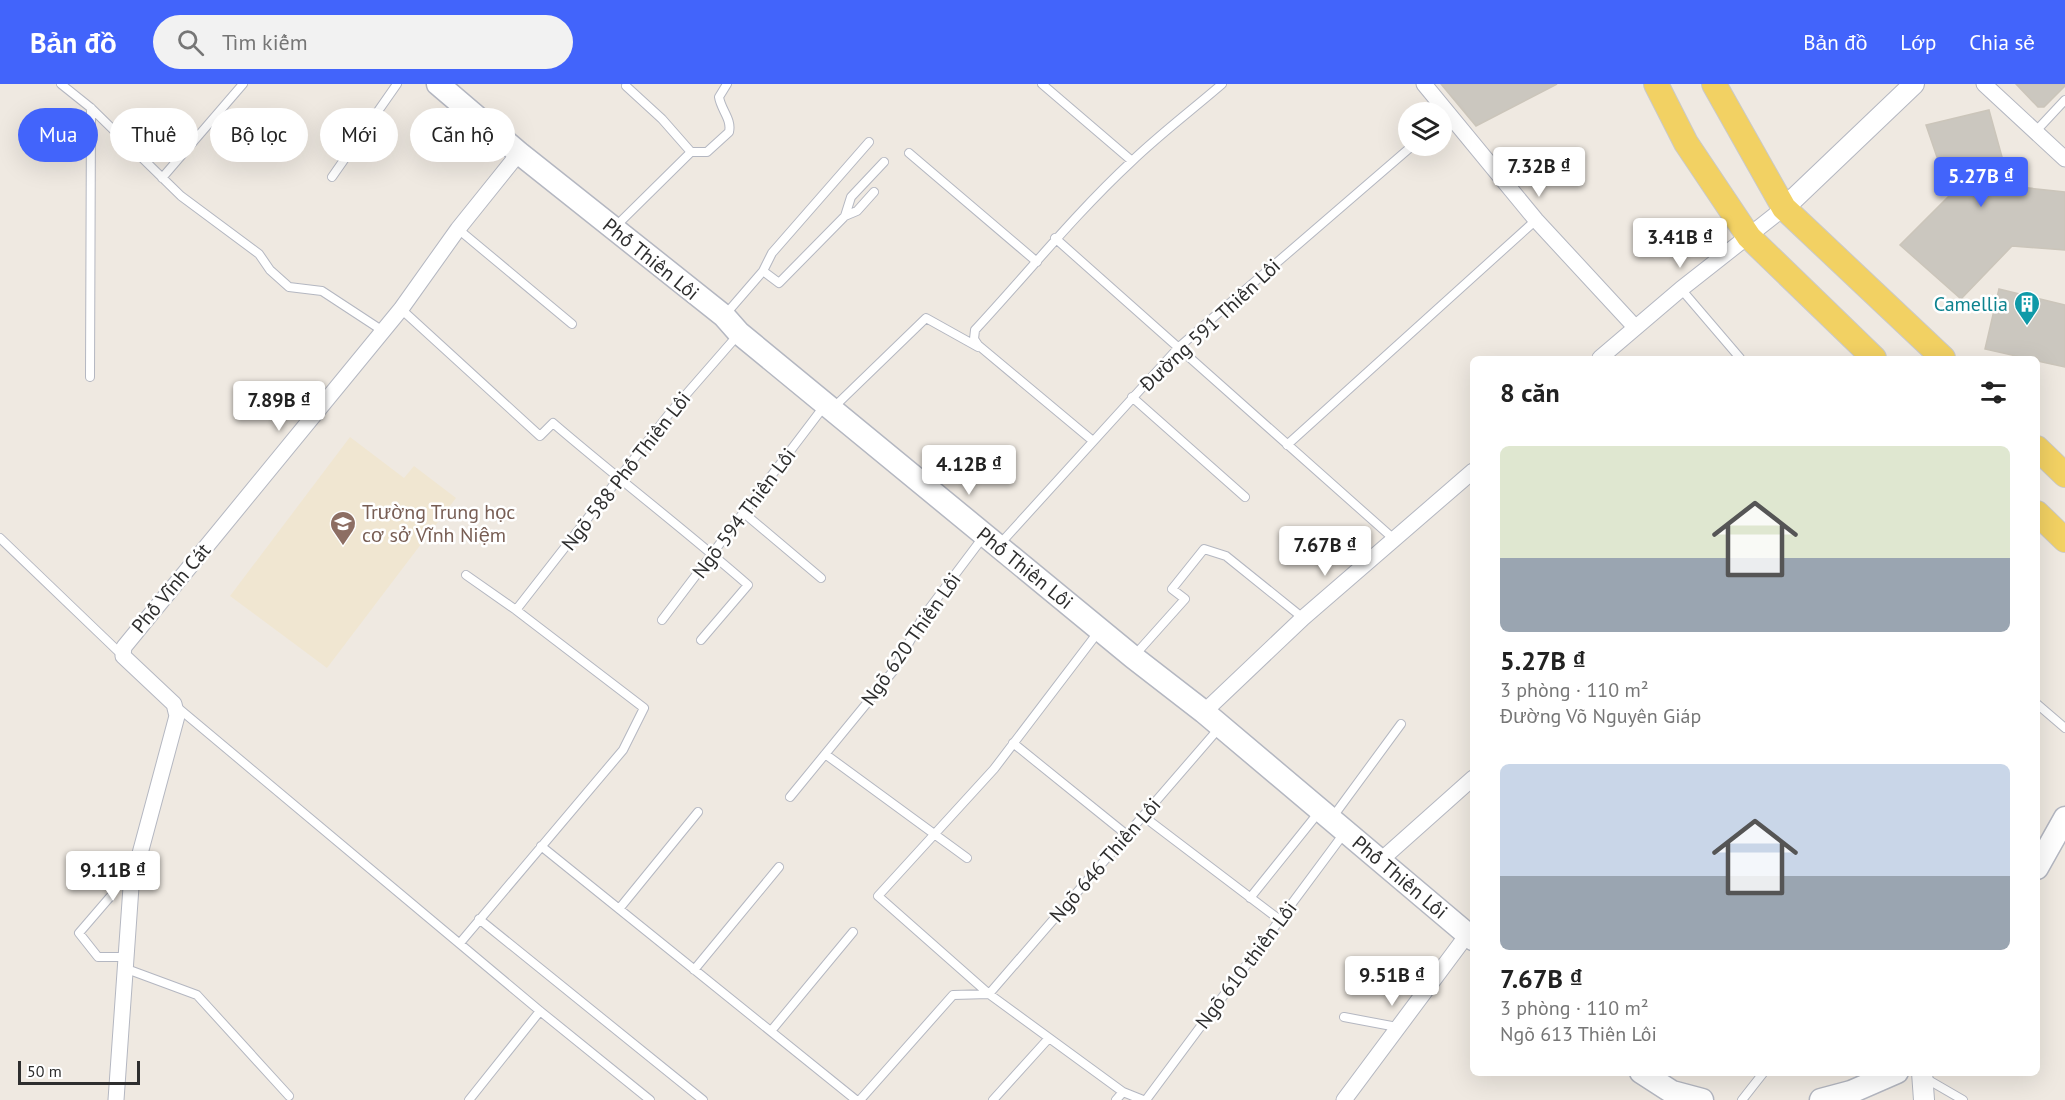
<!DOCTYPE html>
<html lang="vi">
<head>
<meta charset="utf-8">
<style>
	body { margin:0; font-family:"PT Sans",sans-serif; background:#f2f2f2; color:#222; height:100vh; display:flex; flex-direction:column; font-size:22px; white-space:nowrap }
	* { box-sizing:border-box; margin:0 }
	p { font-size:20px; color:#767676 }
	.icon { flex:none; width:33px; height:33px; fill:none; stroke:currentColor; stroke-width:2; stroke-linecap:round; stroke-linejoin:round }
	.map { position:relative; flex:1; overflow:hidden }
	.sheet { position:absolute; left:1470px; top:272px; width:570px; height:720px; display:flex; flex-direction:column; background:#fff; border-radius:9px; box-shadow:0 6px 24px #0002 }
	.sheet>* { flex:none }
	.top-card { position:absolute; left:18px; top:24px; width:570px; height:54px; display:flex; gap:12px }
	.fabs { position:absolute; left:1398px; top:18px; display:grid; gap:12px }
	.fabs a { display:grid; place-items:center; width:54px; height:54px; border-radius:50%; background:#fff; box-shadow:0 6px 24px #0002; font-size:30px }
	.scale { position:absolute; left:18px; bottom:15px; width:122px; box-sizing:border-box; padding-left:6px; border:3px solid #2e2e2e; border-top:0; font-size:16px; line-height:21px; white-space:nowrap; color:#2e2e2e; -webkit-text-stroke:4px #fff; paint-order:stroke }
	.price { position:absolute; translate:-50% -51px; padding:0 14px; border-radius:6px; background:#fff; color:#222; font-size:20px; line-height:39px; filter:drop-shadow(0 2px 3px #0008) }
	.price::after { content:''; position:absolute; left:50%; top:36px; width:18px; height:14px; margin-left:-9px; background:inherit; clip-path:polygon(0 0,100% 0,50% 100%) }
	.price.selected { background:#4264fb; color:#fff }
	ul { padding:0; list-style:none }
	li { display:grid; align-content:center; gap:12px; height:318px; padding:0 30px }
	li span { display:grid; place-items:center; height:186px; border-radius:9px; color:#555 }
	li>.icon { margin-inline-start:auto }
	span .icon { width:108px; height:108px; fill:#fffc; stroke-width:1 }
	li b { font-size:26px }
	h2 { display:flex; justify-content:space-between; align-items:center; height:72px; padding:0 30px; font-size:26px }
	.chip { padding:0 21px; border-radius:27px; background:#fff; box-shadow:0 6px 24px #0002; font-size:21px; line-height:54px }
	.chip.selected { background:#4264fb; color:#fff }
	header { display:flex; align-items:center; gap:36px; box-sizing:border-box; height:84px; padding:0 30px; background:#4264fb; color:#fff }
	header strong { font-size:28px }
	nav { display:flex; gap:33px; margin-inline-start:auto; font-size:21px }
	.search { width:420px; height:54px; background:#f2f2f2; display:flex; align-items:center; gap:15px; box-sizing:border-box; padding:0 21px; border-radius:33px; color:#767676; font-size:22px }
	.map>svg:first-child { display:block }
	.education { fill:#f0e6d1 }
	.building { fill:#cbc7bf; stroke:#cbc5ba; stroke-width:1.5 }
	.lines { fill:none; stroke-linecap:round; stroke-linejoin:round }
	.service-casing { stroke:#b4b7c1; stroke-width:10 }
	.minor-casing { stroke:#b4b7c1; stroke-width:17 }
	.tertiary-casing { stroke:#b4b7c1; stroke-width:22 }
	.secondary-casing { stroke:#b4b7c1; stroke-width:25 }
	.primary-casing { stroke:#c9c9c9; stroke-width:26 }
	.service { stroke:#fff; stroke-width:8 }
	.minor { stroke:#fff; stroke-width:15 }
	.tertiary { stroke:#fff; stroke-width:20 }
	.secondary { stroke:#fff; stroke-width:22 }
	.primary { stroke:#f2d163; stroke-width:24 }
	.labels { text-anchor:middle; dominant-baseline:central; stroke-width:5; stroke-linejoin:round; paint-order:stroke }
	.street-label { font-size:20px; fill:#2e2e2e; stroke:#fff }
	.culture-label { font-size:20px; fill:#0d838f; stroke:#fff; text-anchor:end }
	.education-label { font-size:20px; fill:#785e54; stroke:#fff; text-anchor:start }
</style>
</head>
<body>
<header>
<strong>Bản đồ</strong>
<div class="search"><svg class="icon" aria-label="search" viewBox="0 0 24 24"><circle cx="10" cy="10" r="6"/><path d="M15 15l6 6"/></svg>Tìm kiếm</div>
<nav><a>Bản đồ</a><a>Lớp</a><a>Chia sẻ</a></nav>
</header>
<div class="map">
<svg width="2065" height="1016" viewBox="0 0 2065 1016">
	<rect width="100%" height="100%" fill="#efe9e1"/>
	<!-- education -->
	<path class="education" d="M350,353L404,394L414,382L456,414L327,584L230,512Z"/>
	<!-- building -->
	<path class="building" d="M1441,0H1557L1476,42Z
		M2016,0H2065V2L2044,23H2038Z
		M1989,26L2010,102L2065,108V166L2012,162L1961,215L1900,161L1950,111L1926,41Z
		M1999,205L2065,221V283L2037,277V274H2025L1985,265Z"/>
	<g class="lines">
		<defs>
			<path id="service" d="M61,0L91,24L181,112L259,170L270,186L289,203L322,207L383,247
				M1042,0L1132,77
				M626,2L662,35L691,68
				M2036,47L2065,16
				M909,69L1037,178
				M332,93L397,0
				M162,94L243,0
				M845,132L857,127L874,108
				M616,142L691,68H707L729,48C732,35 721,26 719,13L727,0
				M458,145L572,240
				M1055,154L1395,456
				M763,187L779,199L845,132L851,113L884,78
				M1681,205L1740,274
				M401,225L540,352L553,339C617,394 684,445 748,501L701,556
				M725,231L763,187L772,169L869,58
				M90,293L91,24
				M1132,313L1245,413
				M833,324L926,234L978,263
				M1093,357L978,261L974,255L975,246C1027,190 1075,130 1131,78C1160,50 1192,26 1222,0
				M1287,361L1536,136
				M745,430L821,494
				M0,454L122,571
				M999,461L1179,263L1412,62
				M516,526L669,330L737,252
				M662,536L825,321
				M1099,547L994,685L878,812L989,910L1123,1008L1143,1016
				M1134,572L1185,515L1172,505L1204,465L1226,472L1303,534
				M2037,620L2065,644
				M177,623L540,927L650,1016
				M1013,659L1127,751
				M825,670L967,774
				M790,713L894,586L923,533L984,452
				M1143,732L1280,836
				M1332,734L1401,640
				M541,762L856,1016
				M110,813L79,849L98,873H125
				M1250,814L1319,728
				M619,825L698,728
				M479,835L703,1016
				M460,859L623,666L644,624L516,526L466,491
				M124,884L197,911L289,1012
				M694,886L779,783
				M1344,933L1397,943
				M771,947L853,848
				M1925,994L1963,1016
				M469,1016L540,927
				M860,1016L953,911L989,910L1220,643
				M993,1016L1049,954
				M1116,1016L1123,1008
				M1146,1016L1345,748
				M1742,1016L1764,988"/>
			<path id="minor" d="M1424,0L1536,136L1635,243
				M1984,0L2065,75
				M1600,274L1681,205L1784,124
				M1204,628L1303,534L1473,387
				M1381,776L1473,694
				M116,1016L131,803L177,632L174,620L123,572L124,563L401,225L458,145L519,69
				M1344,1016L1467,851"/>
			<path id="tertiary" d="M1784,124L1914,0
				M1922,988L1924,1016"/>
			<path id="secondary" d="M438,0L519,69L724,232L739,249L1133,573L1204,628L1473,855
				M2037,784L2065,734
				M1641,988L1672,1008L1702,1016
				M1821,1016L1851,1008L1897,988"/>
			<path id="primary" d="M1656,0L1686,59L1749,153L1874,274
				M1714,0L1784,124L1943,274
				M2037,364L2065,391
				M2037,429L2065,456"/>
		</defs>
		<!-- service casing -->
		<use href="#service" class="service-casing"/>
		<!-- minor casing -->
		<use href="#minor" class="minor-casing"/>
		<!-- tertiary casing -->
		<use href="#tertiary" class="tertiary-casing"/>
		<!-- secondary casing -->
		<use href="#secondary" class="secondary-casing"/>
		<!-- primary casing -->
		<use href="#primary" class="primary-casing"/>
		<!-- service -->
		<use href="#service" class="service"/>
		<!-- minor -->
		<use href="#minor" class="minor"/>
		<!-- tertiary -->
		<use href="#tertiary" class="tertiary"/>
		<!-- secondary -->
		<use href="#secondary" class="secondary"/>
		<!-- primary -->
		<use href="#primary" class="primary"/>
	</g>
	<!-- icons -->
	<defs>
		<symbol id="building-pin" viewBox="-11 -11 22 30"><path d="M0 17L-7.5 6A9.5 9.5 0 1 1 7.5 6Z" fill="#0f9aa8" stroke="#fff"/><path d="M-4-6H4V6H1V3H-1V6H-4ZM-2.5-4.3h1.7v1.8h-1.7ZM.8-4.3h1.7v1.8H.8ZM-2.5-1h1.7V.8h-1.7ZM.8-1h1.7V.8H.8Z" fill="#fff"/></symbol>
		<symbol id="school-pin" viewBox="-11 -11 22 30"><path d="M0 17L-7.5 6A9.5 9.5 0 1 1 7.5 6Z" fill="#8d6e63" stroke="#fff"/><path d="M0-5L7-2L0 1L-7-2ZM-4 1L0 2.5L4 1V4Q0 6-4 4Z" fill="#fff"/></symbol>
	</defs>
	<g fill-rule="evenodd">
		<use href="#building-pin" x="2012" y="205" width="30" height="40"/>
		<use href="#school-pin" x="328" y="425" width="30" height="40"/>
	</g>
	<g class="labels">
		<!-- street labels -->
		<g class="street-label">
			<text transform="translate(651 175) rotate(39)">Phố Thiên Lôi</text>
			<text transform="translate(1210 241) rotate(-43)">Đường 591 Thiên Lôi</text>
			<text transform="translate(626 387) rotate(-52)">Ngõ 588 Phố Thiên Lôi</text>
			<text transform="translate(744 429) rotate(-53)">Ngõ 594 Thiên Lôi</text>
			<text transform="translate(1025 484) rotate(39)">Phố Thiên Lôi</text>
			<text transform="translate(171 504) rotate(-50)">Phố Vĩnh Cát</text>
			<text transform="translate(911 555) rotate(-55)">Ngõ 620 Thiên Lôi</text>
			<text transform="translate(1105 776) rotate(-49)">Ngõ 646 Thiên Lôi</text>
			<text transform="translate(1400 793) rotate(40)">Phố Thiên Lôi</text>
			<text transform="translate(1246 881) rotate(-53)">Ngõ 610 thiên Lôi</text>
		</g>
		<!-- culture labels -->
		<g class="culture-label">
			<text x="2008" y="220">Camellia</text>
		</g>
		<!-- education labels -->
		<g class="education-label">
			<text x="362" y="428">Trường Trung học<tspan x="362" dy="23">cơ sở Vĩnh Niệm</tspan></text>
		</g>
	</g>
</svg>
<div class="fabs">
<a><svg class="icon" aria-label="layers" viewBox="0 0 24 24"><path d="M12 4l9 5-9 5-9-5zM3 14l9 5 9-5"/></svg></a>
</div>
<div class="scale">50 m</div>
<b class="price" style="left:1539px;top:114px">7.32B ₫</b>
<b class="price selected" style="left:1981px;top:124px">5.27B ₫</b>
<b class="price" style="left:1680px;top:185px">3.41B ₫</b>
<b class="price" style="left:279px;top:348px">7.89B ₫</b>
<b class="price" style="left:969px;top:412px">4.12B ₫</b>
<b class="price" style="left:1325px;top:493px">7.67B ₫</b>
<b class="price" style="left:113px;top:818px">9.11B ₫</b>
<b class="price" style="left:1392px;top:923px">9.51B ₫</b>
<div class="top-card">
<a class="chip selected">Mua</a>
<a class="chip">Thuê</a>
<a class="chip">Bộ lọc</a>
<a class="chip">Mới</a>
<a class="chip">Căn hộ</a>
</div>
<section class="sheet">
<h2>8 căn<svg class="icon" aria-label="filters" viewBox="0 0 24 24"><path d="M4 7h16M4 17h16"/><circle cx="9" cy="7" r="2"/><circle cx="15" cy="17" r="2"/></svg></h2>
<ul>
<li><span style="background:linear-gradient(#dfe7d0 60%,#9aa5b1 0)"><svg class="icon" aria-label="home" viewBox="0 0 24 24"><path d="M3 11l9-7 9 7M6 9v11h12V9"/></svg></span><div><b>5.27B ₫</b><p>3 phòng · 110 m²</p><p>Đường Võ Nguyên Giáp</p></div></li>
<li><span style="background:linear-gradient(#c9d6e8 60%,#9aa5b1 0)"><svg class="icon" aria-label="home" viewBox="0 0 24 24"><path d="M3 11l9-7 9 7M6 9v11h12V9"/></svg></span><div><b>7.67B ₫</b><p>3 phòng · 110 m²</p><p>Ngõ 613 Thiên Lôi</p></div></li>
</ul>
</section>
</div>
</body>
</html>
